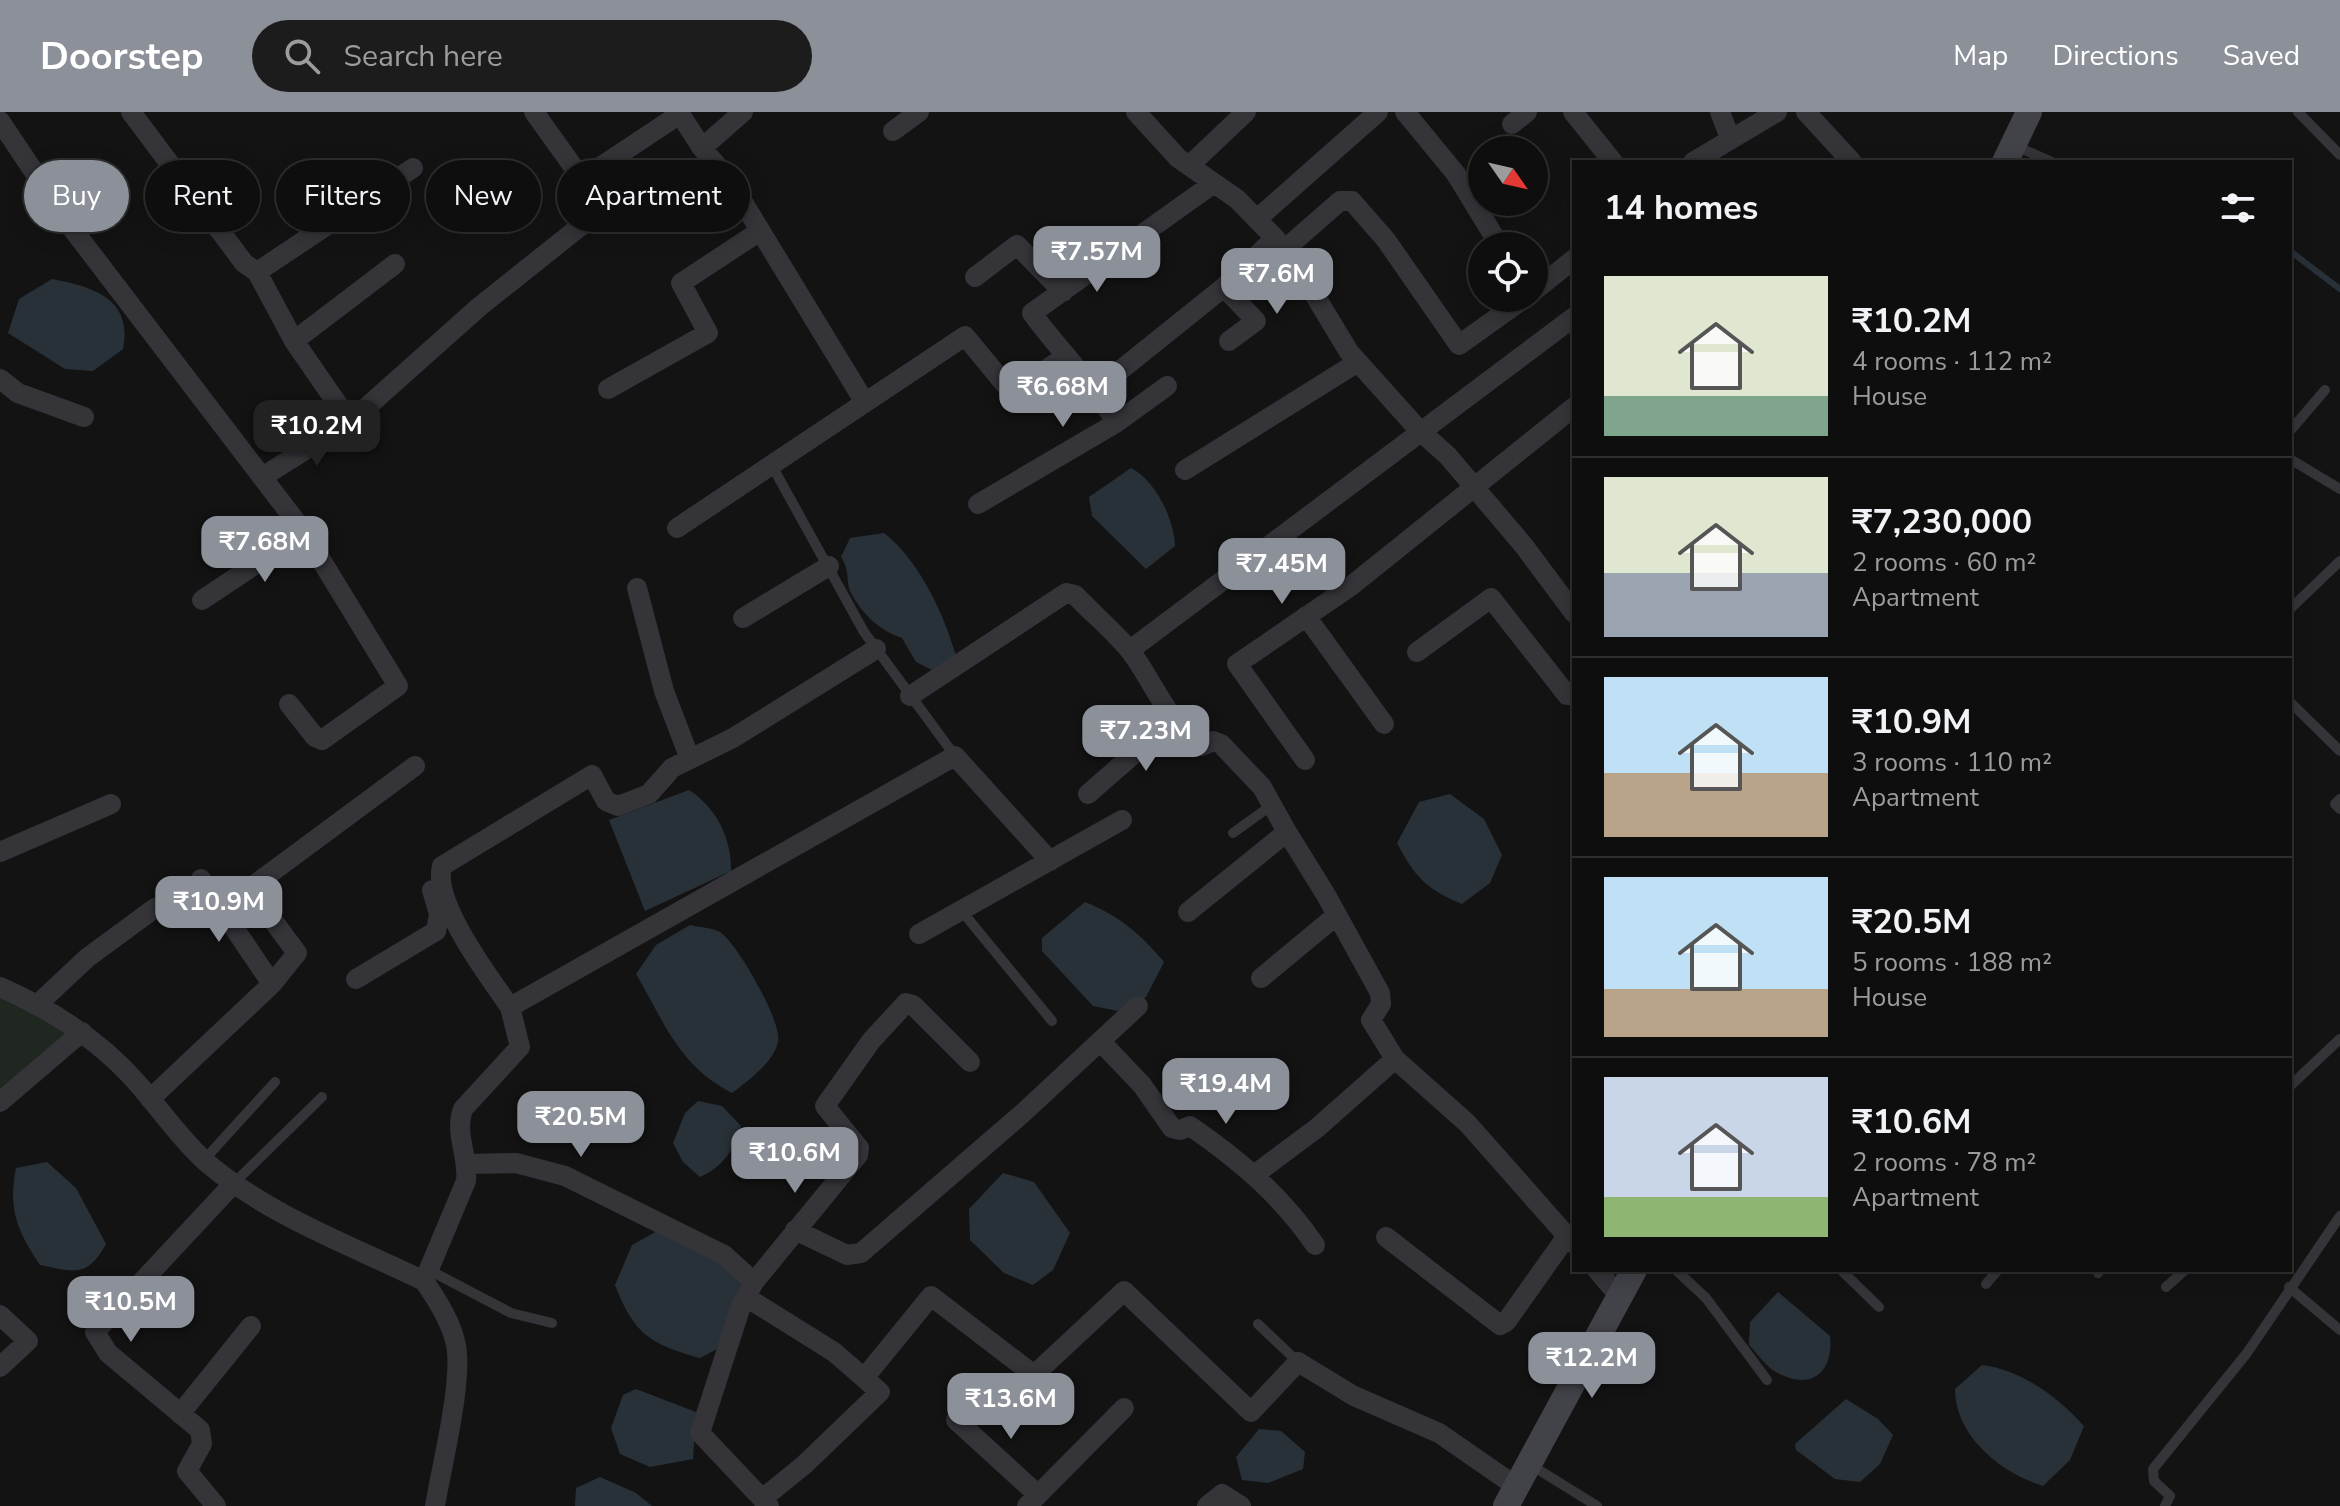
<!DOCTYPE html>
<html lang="en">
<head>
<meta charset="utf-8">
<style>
	body { margin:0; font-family:"Nunito Sans",sans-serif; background:#1c1c1d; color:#f1f3f6; height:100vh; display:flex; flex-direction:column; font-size:30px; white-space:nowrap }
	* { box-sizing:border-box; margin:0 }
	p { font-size:26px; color:#9b9c9e }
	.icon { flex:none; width:44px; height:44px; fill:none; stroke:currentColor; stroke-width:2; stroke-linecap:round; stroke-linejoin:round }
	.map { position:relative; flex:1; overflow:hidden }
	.sheet { position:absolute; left:1572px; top:48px; width:720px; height:1112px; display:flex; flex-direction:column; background:#0e0e0f; border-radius:0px; box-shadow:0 4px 20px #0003,0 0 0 2px #2e2e2f }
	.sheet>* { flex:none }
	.banner { position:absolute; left:24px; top:48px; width:760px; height:72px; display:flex; gap:16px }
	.needle { width:52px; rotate:124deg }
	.tools { position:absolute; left:1468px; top:24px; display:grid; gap:16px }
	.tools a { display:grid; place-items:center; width:80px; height:80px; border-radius:50%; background:#0e0e0f; box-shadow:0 4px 20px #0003,0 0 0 2px #2e2e2f; font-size:40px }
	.price { position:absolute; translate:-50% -68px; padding:0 18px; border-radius:16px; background:#8c9099; color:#fff; font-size:26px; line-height:52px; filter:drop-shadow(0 2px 4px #0008) }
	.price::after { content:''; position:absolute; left:50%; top:48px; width:24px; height:18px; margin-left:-12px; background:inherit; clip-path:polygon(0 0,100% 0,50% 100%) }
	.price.on { background:#222; color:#fff }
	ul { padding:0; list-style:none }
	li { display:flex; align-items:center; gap:24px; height:200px; padding:0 32px }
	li+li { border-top:2px solid #2e2e2f }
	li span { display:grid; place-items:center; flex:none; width:224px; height:160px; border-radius:0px; color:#555 }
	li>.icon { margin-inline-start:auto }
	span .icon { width:96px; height:96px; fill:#fffc; stroke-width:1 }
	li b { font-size:34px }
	h2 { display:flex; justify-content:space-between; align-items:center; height:96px; padding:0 32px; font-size:34px }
	.pill { padding:0 28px; border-radius:36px; background:#0e0e0f; box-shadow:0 4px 20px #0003,0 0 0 2px #2e2e2f; font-size:28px; line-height:72px }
	.pill.on { background:#8c9099; color:#fff }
	header { display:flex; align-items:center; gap:48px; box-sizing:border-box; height:112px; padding:0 40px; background:#8c9099; color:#fff }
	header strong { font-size:38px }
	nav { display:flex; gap:44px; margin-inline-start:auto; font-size:28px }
	.search { width:560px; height:72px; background:#1c1c1d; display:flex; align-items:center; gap:20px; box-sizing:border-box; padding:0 28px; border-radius:44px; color:#9b9c9e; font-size:30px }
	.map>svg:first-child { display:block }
	.green { fill:#1f2720 }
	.water { fill:#293138 }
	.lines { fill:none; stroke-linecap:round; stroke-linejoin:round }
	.stream { stroke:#293138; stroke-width:6 }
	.lane { stroke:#343439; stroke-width:10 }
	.street { stroke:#343439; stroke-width:20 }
	.secondary { stroke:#424349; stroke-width:26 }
</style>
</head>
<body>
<header>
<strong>Doorstep</strong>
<div class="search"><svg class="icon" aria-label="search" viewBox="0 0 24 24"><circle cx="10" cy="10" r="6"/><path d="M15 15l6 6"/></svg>Search here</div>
<nav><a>Map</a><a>Directions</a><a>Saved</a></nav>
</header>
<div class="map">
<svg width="2340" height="1394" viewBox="0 0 2340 1394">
	<rect width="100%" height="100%" fill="#131314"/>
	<!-- green -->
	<path class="green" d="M0,884L72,921L0,984Z"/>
	<!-- water -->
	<path class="water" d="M52,167C94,175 133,187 123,237L93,259L65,257L8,221L19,187Z
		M1131,356C1156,369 1174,407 1175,434L1146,457L1092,404L1089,385Z
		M884,421C919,448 944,502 956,544L936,560L916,550L902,526C880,519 862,502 851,481C845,468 851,460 841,445L850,426Z
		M689,678C716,695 732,727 731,759L645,799L609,708Z
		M1450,682L1484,707L1502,743L1490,771L1462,792C1426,777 1415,765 1397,731L1419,690Z
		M1085,790C1118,803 1141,822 1164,850L1146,885L1123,900L1093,894L1042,839V826Z
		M690,813C698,815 713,816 720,820C737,831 783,911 778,930C773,951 748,969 732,981C678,953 665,911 636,862L656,833Z
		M698,989L722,994L741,1014C737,1036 720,1057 700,1065L683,1050L673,1031L685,1001Z
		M47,1050L76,1076L106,1132C87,1166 75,1160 40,1153C17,1118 8,1098 16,1056Z
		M1003,1061L1034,1070L1070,1121L1053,1158L1033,1173L1004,1161L970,1128L969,1097Z
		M659,1118L737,1159L743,1176L725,1233L700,1246C650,1232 634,1222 615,1173L632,1133Z
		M1778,1180L1830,1224C1834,1260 1811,1280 1776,1260C1766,1255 1757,1241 1749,1233L1750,1210Z
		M1982,1253C2022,1258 2058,1285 2084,1314L2070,1348L2043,1374C2001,1361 1955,1324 1955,1277Z
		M636,1277L696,1300L693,1347L650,1355L620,1342L611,1316L623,1283Z
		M1846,1287L1878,1307L1893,1323L1880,1352L1860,1370L1835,1367L1796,1338L1795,1332Z
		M1259,1317L1281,1319L1305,1340L1303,1357L1268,1371L1242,1368L1236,1345Z
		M600,1365L636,1381L652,1394H575L576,1376Z"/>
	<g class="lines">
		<!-- stream -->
		<path class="stream" d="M2290,139L2340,177"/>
		<!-- lane -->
		<path class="lane" d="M2298,0L2340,43
			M2013,33L2052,50
			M2290,319L2325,278
			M2290,347L2340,377
			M771,352L864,520L955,644
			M2290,497L2340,449
			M2290,590L2340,639
			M2340,687L2335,692L2340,697
			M1233,721L1269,695
			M960,797L1052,909
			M2290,974L2340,927
			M204,1048L275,970
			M234,1071L322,985
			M429,1158L511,1201L552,1211
			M1676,1158L1706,1186L1767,1268
			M1841,1158L1879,1195
			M2098,1161L2100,1158
			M1986,1172L1998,1158
			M2166,1175L2185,1158
			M2289,1175L2340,1218
			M1258,1212L1298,1250
			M1531,1353L1597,1394
			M2165,1394L2170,1384L2154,1369L2153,1357L2247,1241L2340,1104"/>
		<!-- street -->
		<path class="street" d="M131,0L244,151L257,160L294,229L350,310
			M1136,0L1178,46L1237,87L1275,126L1302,162L1349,240L1419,318L1448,344L1524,434L1574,501
			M1405,0L1456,62L1500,134
			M1573,0L1613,50
			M1720,0L1730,26
			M1806,0L1852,50
			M0,9L71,115L262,365L350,310L479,195L592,105L582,67L534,0
			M1512,12L1527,0
			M893,19L919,0
			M702,36L730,69L864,289
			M1693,50L1777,0
			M1190,53L1246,0
			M582,67L680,2L702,36L743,0
			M1257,107L1378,0
			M1284,138L1340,89H1352L1386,128L1459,233L1525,186
			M257,160L413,56
			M975,165L1017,133L1063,180
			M1224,175L1256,209L1229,229
			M1534,179L1574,147
			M294,229L395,152
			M0,267L18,281L84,305
			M608,277L708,221L681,171L760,119
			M1097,277L1224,175L1275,126
			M1116,311C1093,270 1059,239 1032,201L1214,71
			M1185,358L1358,250
			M262,365L304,420L398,574L322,628L315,625L289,592
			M978,392L1116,311L1167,274
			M677,416L965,224L1012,281L1063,246
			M637,476L664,579L690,647
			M202,488L304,420
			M1306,504L1384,612
			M743,506L829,454
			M1130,538L1574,205
			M1417,540L1491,486L1567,583H1574
			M910,584L1066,481L1075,483C1093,502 1115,520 1131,540C1153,569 1170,615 1202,634L1213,629L1221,632L1262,675L1287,720L1188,800
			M1305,648L1237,552L1351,474L1574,295
			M1088,682L1175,606
			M1287,720L1326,783L1380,881L1381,892L1371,908L1395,947L1467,1011L1574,1132
			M0,740L111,692
			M201,767L272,872
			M919,822L1122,708
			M1261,866L1337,803
			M356,867L436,819L439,802L432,778
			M0,875C52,898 100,928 138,972C160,997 181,1028 206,1050C269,1104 350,1133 424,1169C436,1186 450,1208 455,1229C465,1263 441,1356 435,1394
			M38,892L87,846L155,796
			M510,895C489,865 432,790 442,754L592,663L606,689L618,694L649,682L672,656L733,626L876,537
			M1101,930L1142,973L1172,1016L1180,1018L1190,1014C1238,1047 1282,1084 1315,1133
			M150,987L272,872L297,841L254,783L253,774L415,654
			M0,990L82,920
			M468,1052L516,1051L565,1064L724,1143L754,1170
			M1254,1063L1317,1016L1395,947
			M795,1118L847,1143L861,1141L1024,1000L1138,894
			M1386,1125L1500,1213L1506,1210L1567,1124
			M1597,1158L1620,1185
			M424,1169L466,1069C469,1044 454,1022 463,997L520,935L510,895L955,644L1050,749
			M746,1185L834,1240L880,1280L804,1353L762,1387
			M0,1203L28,1229L0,1255
			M865,1265L931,1184L1034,1263L1124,1179L1251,1300L1298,1250L1354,1284L1439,1321L1517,1375
			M180,1302L251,1214
			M956,1308L1037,1382
			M216,1394L187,1359L202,1332L200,1318L108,1241L95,1220L234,1071
			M769,1394L700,1321L741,1194L754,1170L858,1043L859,1036L825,994L871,929L906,891L913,893L970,950
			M1027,1394L1124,1296
			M1207,1394L1222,1382L1241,1394"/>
		<!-- secondary -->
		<path class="secondary" d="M2005,50L2029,0
			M1506,1394L1634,1158"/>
	</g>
</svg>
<div class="tools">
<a><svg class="needle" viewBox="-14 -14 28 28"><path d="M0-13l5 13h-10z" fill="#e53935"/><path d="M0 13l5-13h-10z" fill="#9b9c9e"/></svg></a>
<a><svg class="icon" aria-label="locate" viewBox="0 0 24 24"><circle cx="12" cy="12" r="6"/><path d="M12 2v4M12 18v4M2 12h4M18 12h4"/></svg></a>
</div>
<b class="price" style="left:1097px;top:182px">₹7.57M</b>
<b class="price" style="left:1277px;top:204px">₹7.6M</b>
<b class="price" style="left:1063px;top:317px">₹6.68M</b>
<b class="price on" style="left:317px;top:356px">₹10.2M</b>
<b class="price" style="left:265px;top:472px">₹7.68M</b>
<b class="price" style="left:1282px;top:494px">₹7.45M</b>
<b class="price" style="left:1146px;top:661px">₹7.23M</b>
<b class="price" style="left:219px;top:832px">₹10.9M</b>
<b class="price" style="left:1226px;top:1014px">₹19.4M</b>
<b class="price" style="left:581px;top:1047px">₹20.5M</b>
<b class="price" style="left:795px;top:1083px">₹10.6M</b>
<b class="price" style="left:131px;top:1232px">₹10.5M</b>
<b class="price" style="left:1592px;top:1288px">₹12.2M</b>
<b class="price" style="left:1011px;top:1329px">₹13.6M</b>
<div class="banner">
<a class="pill on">Buy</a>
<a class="pill">Rent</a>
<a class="pill">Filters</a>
<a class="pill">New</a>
<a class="pill">Apartment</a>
</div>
<section class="sheet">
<h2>14 homes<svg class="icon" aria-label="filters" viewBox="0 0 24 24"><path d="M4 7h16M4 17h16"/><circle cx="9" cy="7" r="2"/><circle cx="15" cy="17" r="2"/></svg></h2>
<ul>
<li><span style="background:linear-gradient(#dfe7d0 75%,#7fa58c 0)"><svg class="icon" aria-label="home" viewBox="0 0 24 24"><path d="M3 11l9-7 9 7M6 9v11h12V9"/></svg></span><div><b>₹10.2M</b><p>4 rooms · 112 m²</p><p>House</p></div></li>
<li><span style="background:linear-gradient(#dfe7d0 60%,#9aa5b1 0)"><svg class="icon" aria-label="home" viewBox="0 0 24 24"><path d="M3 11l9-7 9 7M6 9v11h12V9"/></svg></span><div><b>₹7,230,000</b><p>2 rooms · 60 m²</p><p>Apartment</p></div></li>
<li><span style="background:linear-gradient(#bfe0f5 60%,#b9a48a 0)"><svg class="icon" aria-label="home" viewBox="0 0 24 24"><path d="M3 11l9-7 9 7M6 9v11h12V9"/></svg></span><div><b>₹10.9M</b><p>3 rooms · 110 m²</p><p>Apartment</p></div></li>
<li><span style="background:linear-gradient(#bfe0f5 70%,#b9a48a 0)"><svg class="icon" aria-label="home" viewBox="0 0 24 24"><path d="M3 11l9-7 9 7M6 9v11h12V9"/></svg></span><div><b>₹20.5M</b><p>5 rooms · 188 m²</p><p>House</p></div></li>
<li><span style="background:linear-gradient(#c9d6e8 75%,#8fb573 0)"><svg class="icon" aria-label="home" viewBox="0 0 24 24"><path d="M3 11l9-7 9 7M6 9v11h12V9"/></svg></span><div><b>₹10.6M</b><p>2 rooms · 78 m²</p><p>Apartment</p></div></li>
</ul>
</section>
</div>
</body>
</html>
